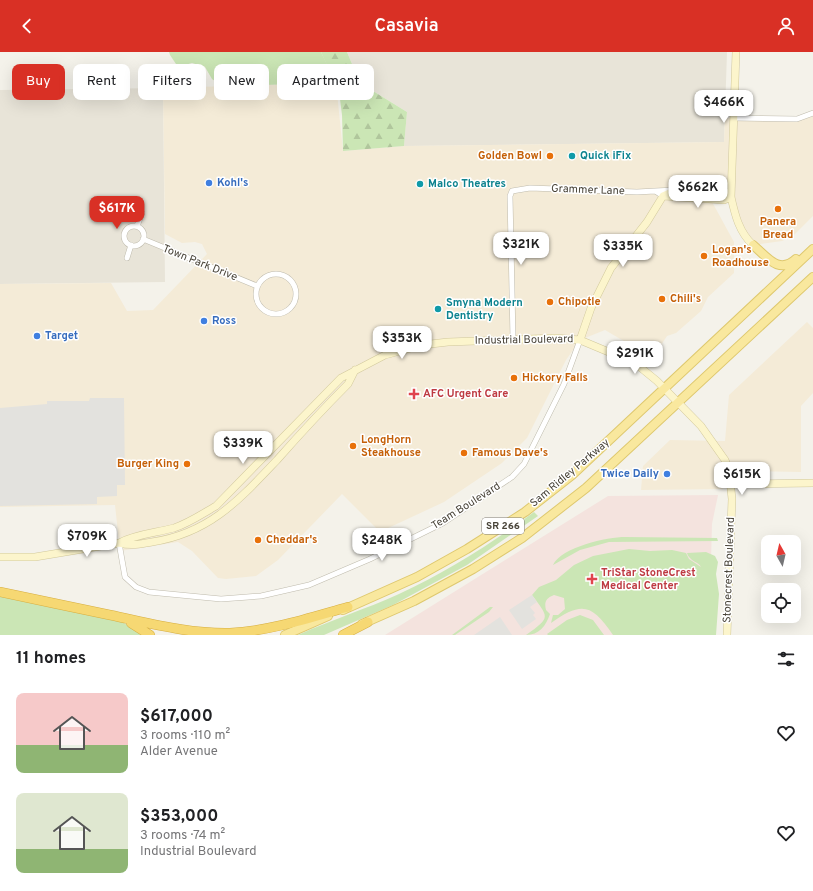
<!DOCTYPE html>
<html lang="en">
<head>
<meta charset="utf-8">
<style>
	body { margin:0; font-family:Overpass,sans-serif; background:#f6f6f6; color:#202124; height:100vh; display:flex; flex-direction:column; font-size:15px; white-space:nowrap }
	* { box-sizing:border-box; margin:0 }
	p { font-size:13px; color:#757577 }
	.icon { flex:none; width:22px; height:22px; fill:none; stroke:currentColor; stroke-width:2; stroke-linecap:round; stroke-linejoin:round }
	.map { position:relative; height:583px; overflow:hidden }
	.sheet { display:flex; flex-direction:column; background:#fff; flex:1 }
	.sheet>* { flex:none }
	.hud { position:absolute; left:12px; top:12px; width:400px; height:36px; display:flex; gap:8px }
	.needle { width:26px; rotate:352deg }
	.controls { position:absolute; left:761px; top:483px; display:grid; gap:8px }
	.controls a { display:grid; place-items:center; width:40px; height:40px; border-radius:8px; background:#fff; box-shadow:0 4px 16px #0002; font-size:20px }
	.price { position:absolute; translate:-50% -34px; padding:0 9px; border-radius:8px; background:#fff; color:#222; font-size:13px; line-height:26px; filter:drop-shadow(0 1px 2px #0008) }
	.price::after { content:''; position:absolute; left:50%; top:24px; width:12px; height:9px; margin-left:-6px; background:inherit; clip-path:polygon(0 0,100% 0,50% 100%) }
	.price.active { background:#d93025; color:#fff }
	ul { padding:0; list-style:none }
	li { display:flex; align-items:center; gap:12px; height:100px; padding:0 16px }
	li span { display:grid; place-items:center; flex:none; width:112px; height:80px; border-radius:8px; color:#555 }
	li>.icon { margin-inline-start:auto }
	span .icon { width:48px; height:48px; fill:#fffc; stroke-width:1 }
	li b { font-size:17px }
	h2 { display:flex; justify-content:space-between; align-items:center; height:48px; padding:0 16px; font-size:17px }
	.pill { padding:0 14px; border-radius:8px; background:#fff; box-shadow:0 4px 16px #0002; font-size:14px; line-height:36px }
	.pill.active { background:#d93025; color:#fff }
	header { display:flex; justify-content:space-between; align-items:center; height:52px; padding:0 16px; background:#d93025; color:#fff; font-size:18px; font-weight:600 }
	.map>svg:first-child { display:block }
	.residential { fill:#e8e4d8 }
	.commercial { fill:#f4ebd7 }
	.medical { fill:#f4e3de }
	.grass { fill:#cbe6b5 }
	.forest { fill:url(#forest-firs) }
	.parking { fill:#e3e2de }
	.lines { fill:none; stroke-linecap:round; stroke-linejoin:round }
	.street-casing { stroke:#bfbbad; stroke-width:6 }
	.secondary-casing { stroke:#d1c89c; stroke-width:8 }
	.primary-casing { stroke:#dec86e; stroke-width:10 }
	.highway-casing { stroke:#d6ae42; stroke-width:10 }
	.street { stroke:#fff; stroke-width:5 }
	.secondary { stroke:#fcf5cc; stroke-width:7 }
	.primary { stroke:#f9e89e; stroke-width:8 }
	.highway { stroke:#f6d873; stroke-width:9 }
	.food-dot { fill:#e8710a; stroke:#fff; stroke-width:1.5 }
	.culture-dot { fill:#0f9aa8; stroke:#fff; stroke-width:1.5 }
	.shop-dot { fill:#3f7fe0; stroke:#fff; stroke-width:1.5 }
	.health-dot { fill:#e0444e; stroke:#fff; stroke-width:1.5 }
	.labels { text-anchor:middle; dominant-baseline:central; stroke-width:3; stroke-linejoin:round; paint-order:stroke }
	.shield { fill:#fff; stroke:#7f7b74; stroke-width:1 }
	.shield-label { font-size:10px; font-weight:bold; fill:#484338 }
	.food-label { font-size:11px; font-weight:bold; fill:#c56008; stroke:#fff; text-anchor:start }
	.culture-label { font-size:11px; font-weight:bold; fill:#0d838f; stroke:#fff; text-anchor:start }
	.shop-label { font-size:11px; font-weight:bold; fill:#366cbe; stroke:#fff; text-anchor:start }
	.street-label { font-size:11px; fill:#484338; stroke:#fff }
	.health-label { font-size:11px; font-weight:bold; fill:#be3a42; stroke:#fff; text-anchor:start }
</style>
</head>
<body>
<header><svg class="icon" aria-label="back" viewBox="0 0 24 24"><path d="M15 5l-7 7 7 7"/></svg>Casavia<svg class="icon" aria-label="person" viewBox="0 0 24 24"><circle cx="12" cy="8" r="4"/><path d="M4 21q1-7 8-7t8 7"/></svg></header>
<div class="map">
<svg width="813" height="583" viewBox="0 0 813 583">
	<defs>
		<pattern id="forest-firs" width="22" height="20" patternUnits="userSpaceOnUse"><rect width="22" height="20" fill="#cbe6b5"/><path d="M5 1l3.5 6h-7zM16 11l3.5 6h-7z" fill="#b0c69c"/></pattern>
	</defs>
	<rect width="100%" height="100%" fill="#f4f2ea"/>
	<!-- residential -->
	<path class="residential" d="M347,0H727L724,90L404,94L407,60L360,31Z
		M163,36L165,230L0,232V38Z"/>
	<!-- commercial -->
	<path class="commercial" d="M336,31L343,99L404,94L724,90L725,66L797,67L813,61V164L793,184L782,189L753,193L745,186L731,145L711,148L734,190V221L708,245L701,259L676,281L667,284L655,302H646L605,278L580,288L566,308L527,386L502,411L444,450L386,477L376,476L342,442L278,508L256,524L226,527L218,526L192,499L178,490L120,499L115,453L0,455V232L111,231L127,259L153,258L207,202L202,192L195,190L182,191L165,182L163,36Z
		M807,270L813,276V341L801,354V420L744,419L722,437L641,438L643,414L670,388L725,389L729,343Z"/>
	<!-- medical -->
	<path class="medical" d="M718,443L712,472L709,583H385L608,444Z"/>
	<!-- grass -->
	<path class="grass" d="M169,0H321L336,31L222,34L212,27L205,15L192,11L178,15L170,3Z
		M534,460L538,464L467,513L393,553L324,583H298C331,568 366,557 399,542C447,520 492,491 534,460Z
		M625,485L717,486L718,489L609,490L580,498L553,513C561,495 608,485 625,485Z
		M629,497L650,499L672,498L686,501L689,507L701,515C699,510 689,509 687,501L706,500L715,504L718,510L716,522L719,542L716,583H613C592,552 582,549 551,571L553,563H558L565,557L564,546L554,543C546,546 544,550 546,558L550,562C546,574 539,583 526,583C551,565 549,566 532,543L539,535L556,528L574,513L593,504Z
		M0,543L120,569L146,583H0Z
		M490,555H493L489,560L455,583H452Z
		M580,563L593,568L604,583H548L547,582L567,568Z"/>
	<!-- forest -->
	<path class="forest" d="M321,0H347L360,31L407,60L404,94L343,99L342,63L338,31L333,27Z"/>
	<!-- parking -->
	<path class="parking" d="M90,346H124L125,433H117V444L97,445V452L0,454V356L47,352V349H89Z
		M532,543L537,550L530,555L535,561L533,563L536,567L522,577L509,558Z
		M500,565L512,583H474Z"/>
	<g class="lines">
		<defs>
			<path id="street" d="M734,66L797,67L813,61
				M655,139L675,138
				M137,174L142,161
				M124 184a10 10 0 1 1 20 0a10 10 0 1 1-20 0Z
				M143,187L257,234
				M127,206L131,193
				M256 242a20 20 0 1 1 40 0a20 20 0 1 1-40 0Z
				M513,287L510,144L512,139L530,136L637,140L655,139L663,144
				M119,491L125,525L136,535L149,540L221,547L261,544L309,533L370,507L443,471L512,425L524,412L564,332L580,288"/>
			<path id="secondary" d="M736,0L731,145C735,163 739,180 753,193
				M664,144L724,148L731,145
				M580,288L591,256L611,216L647,170L663,144L672,140L690,139H724L731,145
				M731,430L744,432L813,431
				M119,491C136,482 155,481 174,476C189,471 202,462 216,454L341,326L385,303L422,293L448,290L555,286L580,288L635,311L657,329L701,374L725,408L729,418L732,447L727,583
				M0,505H35L119,491C131,494 141,492 152,490C210,481 239,448 277,408C300,382 323,357 348,332L355,318"/>
			<path id="primary" d="M753,193C767,205 779,223 796,207
				M343,558L417,525L467,497L525,460L572,423L813,197
				M362,572L414,549L473,517L522,486L586,436L813,225
				M285,583L328,564"/>
			<path id="highway" d="M0,540C37,548 73,555 110,563C149,571 189,582 230,581C270,579 309,566 348,555
				M131,571L150,583
				M343,583L368,570"/>
		</defs>
		<!-- street casing -->
		<use href="#street" class="street-casing"/>
		<!-- secondary casing -->
		<use href="#secondary" class="secondary-casing"/>
		<!-- primary casing -->
		<use href="#primary" class="primary-casing"/>
		<!-- highway casing -->
		<use href="#highway" class="highway-casing"/>
		<!-- street -->
		<use href="#street" class="street"/>
		<!-- secondary -->
		<use href="#secondary" class="secondary"/>
		<!-- primary -->
		<use href="#primary" class="primary"/>
		<!-- highway -->
		<use href="#highway" class="highway"/>
	</g>
	<!-- markers -->
	<g class="food-dot">
		<circle cx="550" cy="104" r="4"/>
		<circle cx="778" cy="157" r="4"/>
		<circle cx="704" cy="204" r="4"/>
		<circle cx="662" cy="247" r="4"/>
		<circle cx="550" cy="250" r="4"/>
		<circle cx="514" cy="326" r="4"/>
		<circle cx="353" cy="394" r="4"/>
		<circle cx="464" cy="401" r="4"/>
		<circle cx="187" cy="412" r="4"/>
		<circle cx="258" cy="488" r="4"/>
	</g>
	<g class="culture-dot">
		<circle cx="572" cy="104" r="4"/>
		<circle cx="420" cy="132" r="4"/>
		<circle cx="438" cy="257" r="4"/>
	</g>
	<g class="shop-dot">
		<circle cx="209" cy="131" r="4"/>
		<circle cx="204" cy="269" r="4"/>
		<circle cx="37" cy="284" r="4"/>
		<circle cx="667" cy="422" r="4"/>
	</g>
	<g class="health-dot">
		<path d="M412 336h4v4h4v4h-4v4h-4v-4h-4v-4h4z"/>
		<path d="M590 521h4v4h4v4h-4v4h-4v-4h-4v-4h4z"/>
	</g>
	<g class="labels">
		<!-- shield labels -->
		<rect class="shield" x="482" y="466" width="42" height="16" rx="3"/>
		<g class="shield-label">
			<text x="503" y="474">SR 266</text>
		</g>
		<!-- food labels -->
		<g class="food-label">
			<text x="542" y="104" text-anchor="end">Golden Bowl</text>
			<text x="778" y="170" text-anchor="middle">Panera<tspan x="778" dy="13">Bread</tspan></text>
			<text x="712" y="198">Logan's<tspan x="712" dy="13">Roadhouse</tspan></text>
			<text x="670" y="247">Chili's</text>
			<text x="558" y="250">Chipotle</text>
			<text x="522" y="326">Hickory Falls</text>
			<text x="361" y="388">LongHorn<tspan x="361" dy="13">Steakhouse</tspan></text>
			<text x="472" y="401">Famous Dave's</text>
			<text x="179" y="412" text-anchor="end">Burger King</text>
			<text x="266" y="488">Cheddar's</text>
		</g>
		<!-- culture labels -->
		<g class="culture-label">
			<text x="580" y="104">Quick iFix</text>
			<text x="428" y="132">Malco Theatres</text>
			<text x="446" y="251">Smyna Modern<tspan x="446" dy="13">Dentistry</tspan></text>
		</g>
		<!-- shop labels -->
		<g class="shop-label">
			<text x="217" y="131">Kohl's</text>
			<text x="212" y="269">Ross</text>
			<text x="45" y="284">Target</text>
			<text x="659" y="422" text-anchor="end">Twice Daily</text>
		</g>
		<!-- street labels -->
		<g class="street-label">
			<text transform="translate(588 138) rotate(2)">Grammer Lane</text>
			<text transform="translate(200 211) rotate(22)">Town Park Drive</text>
			<text transform="translate(524 288) rotate(-1)">Industrial Boulevard</text>
			<text transform="translate(570 421) rotate(-40)">Sam Ridley Parkway</text>
			<text transform="translate(466 454) rotate(-32)">Team Boulevard</text>
			<text transform="translate(729 518) rotate(-88)">Stonecrest Boulevard</text>
		</g>
		<!-- health labels -->
		<g class="health-label">
			<text x="423" y="342">AFC Urgent Care</text>
			<text x="601" y="521">TriStar StoneCrest<tspan x="601" dy="13">Medical Center</tspan></text>
		</g>
	</g>
</svg>
<div class="controls">
<a><svg class="needle" viewBox="-14 -14 28 28"><path d="M0-13l5 13h-10z" fill="#e53935"/><path d="M0 13l5-13h-10z" fill="#757577"/></svg></a>
<a><svg class="icon" aria-label="locate" viewBox="0 0 24 24"><circle cx="12" cy="12" r="6"/><path d="M12 2v4M12 18v4M2 12h4M18 12h4"/></svg></a>
</div>
<b class="price" style="left:724px;top:72px">$466K</b>
<b class="price" style="left:698px;top:157px">$662K</b>
<b class="price active" style="left:117px;top:178px">$617K</b>
<b class="price" style="left:521px;top:214px">$321K</b>
<b class="price" style="left:623px;top:216px">$335K</b>
<b class="price" style="left:402px;top:308px">$353K</b>
<b class="price" style="left:635px;top:323px">$291K</b>
<b class="price" style="left:243px;top:413px">$339K</b>
<b class="price" style="left:742px;top:444px">$615K</b>
<b class="price" style="left:87px;top:506px">$709K</b>
<b class="price" style="left:382px;top:510px">$248K</b>
<div class="hud">
<a class="pill active">Buy</a>
<a class="pill">Rent</a>
<a class="pill">Filters</a>
<a class="pill">New</a>
<a class="pill">Apartment</a>
</div>
</div>
<section class="sheet">
<h2>11 homes<svg class="icon" aria-label="filters" viewBox="0 0 24 24"><path d="M4 7h16M4 17h16"/><circle cx="9" cy="7" r="2"/><circle cx="15" cy="17" r="2"/></svg></h2>
<ul>
<li><span style="background:linear-gradient(#f6c9c9 65%,#8fb573 0)"><svg class="icon" aria-label="home" viewBox="0 0 24 24"><path d="M3 11l9-7 9 7M6 9v11h12V9"/></svg></span><div><b>$617,000</b><p>3 rooms · 110 m²</p><p>Alder Avenue</p></div><svg class="icon" aria-label="heart" viewBox="0 0 24 24"><path d="M12 20l-8-8c-3-5 5-10 8-4 3-6 11-1 8 4z"/></svg></li>
<li><span style="background:linear-gradient(#dfe7d0 70%,#8fb573 0)"><svg class="icon" aria-label="home" viewBox="0 0 24 24"><path d="M3 11l9-7 9 7M6 9v11h12V9"/></svg></span><div><b>$353,000</b><p>3 rooms · 74 m²</p><p>Industrial Boulevard</p></div><svg class="icon" aria-label="heart" viewBox="0 0 24 24"><path d="M12 20l-8-8c-3-5 5-10 8-4 3-6 11-1 8 4z"/></svg></li>
</ul>
</section>
</body>
</html>
